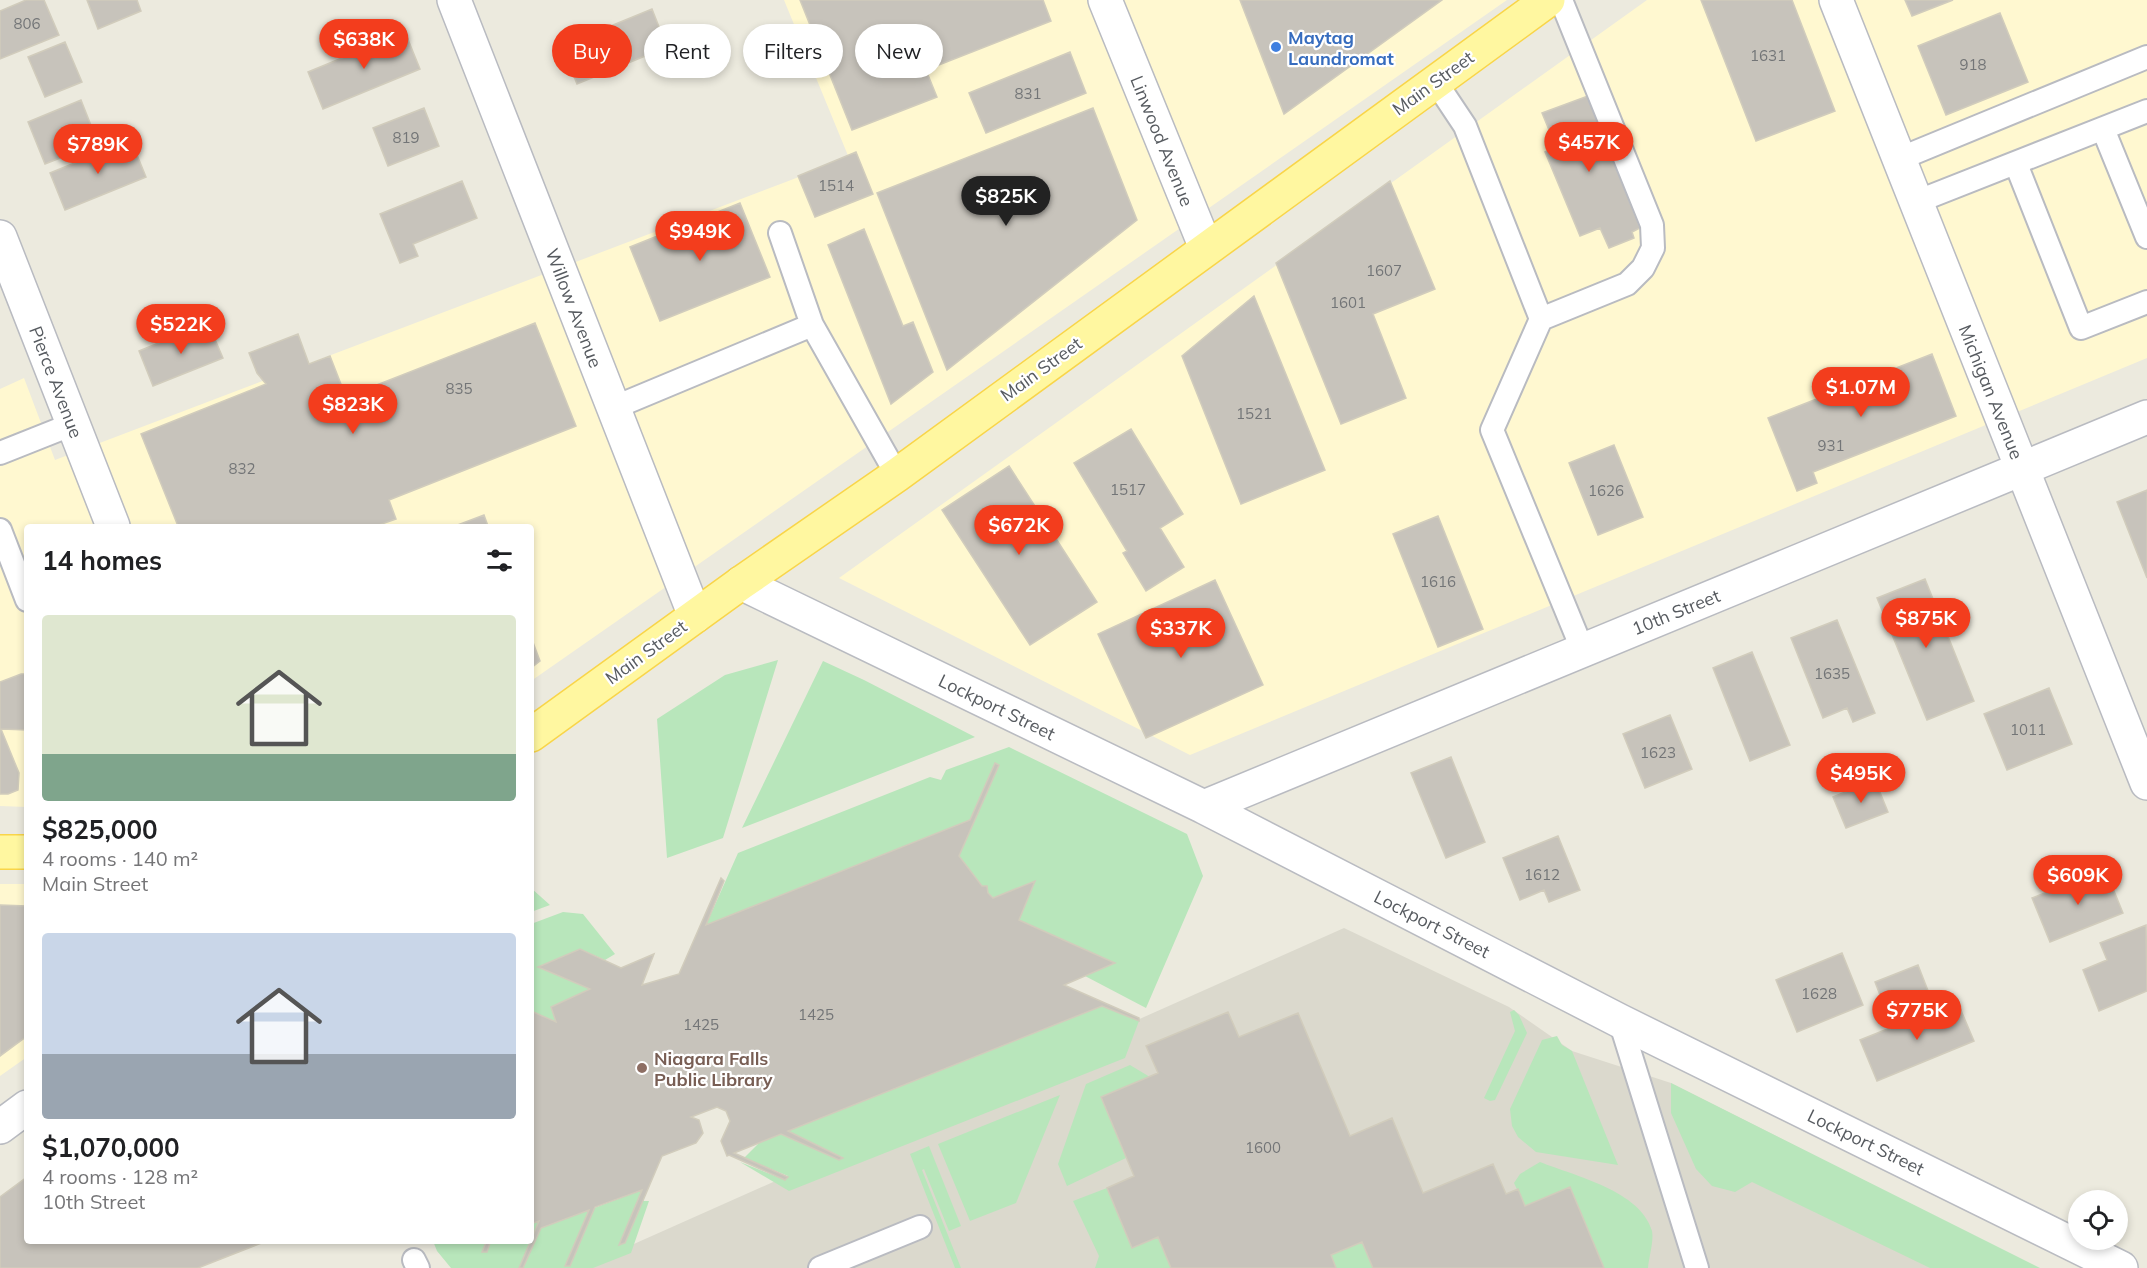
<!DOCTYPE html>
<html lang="en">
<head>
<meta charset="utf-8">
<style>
	body { margin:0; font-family:Mulish,sans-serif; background:#f2f2f2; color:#202124; height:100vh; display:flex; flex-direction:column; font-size:22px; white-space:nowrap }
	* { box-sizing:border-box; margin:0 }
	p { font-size:20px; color:#757577 }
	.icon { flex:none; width:33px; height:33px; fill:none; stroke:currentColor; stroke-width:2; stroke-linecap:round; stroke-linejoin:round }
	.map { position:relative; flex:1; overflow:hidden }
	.side { position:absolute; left:24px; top:524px; width:510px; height:720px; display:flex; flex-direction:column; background:#fff; border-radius:6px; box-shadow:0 3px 9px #0003 }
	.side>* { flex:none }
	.guide { position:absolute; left:552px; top:24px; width:570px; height:54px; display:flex; gap:12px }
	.controls { position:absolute; left:2068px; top:1190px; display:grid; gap:12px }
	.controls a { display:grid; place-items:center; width:60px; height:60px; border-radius:50%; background:#fff; box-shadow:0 3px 9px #0003; font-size:30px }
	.price { position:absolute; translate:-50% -51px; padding:0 14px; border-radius:21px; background:#f33d1d; color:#fff; font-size:20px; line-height:39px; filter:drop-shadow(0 2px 3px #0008) }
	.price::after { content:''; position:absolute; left:50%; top:36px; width:18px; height:14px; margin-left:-9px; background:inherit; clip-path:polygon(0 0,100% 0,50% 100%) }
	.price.active { background:#222; color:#fff }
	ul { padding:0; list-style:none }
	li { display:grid; align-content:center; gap:12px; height:318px; padding:0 18px }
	li span { display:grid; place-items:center; height:186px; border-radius:6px; color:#555 }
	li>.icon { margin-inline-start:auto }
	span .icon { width:108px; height:108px; fill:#fffc; stroke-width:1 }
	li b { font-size:26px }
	h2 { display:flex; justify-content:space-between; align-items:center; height:72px; padding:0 18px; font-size:26px }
	.chip { padding:0 21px; border-radius:27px; background:#fff; box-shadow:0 3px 9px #0003; font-size:21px; line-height:54px }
	.chip.active { background:#f33d1d; color:#fff }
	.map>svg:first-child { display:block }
	.commercial { fill:#fff8d0 }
	.education { fill:#dbd9cd }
	.green { fill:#b8e6bb }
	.building { fill:#c7c3bb; stroke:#d1ccbc; stroke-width:1.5 }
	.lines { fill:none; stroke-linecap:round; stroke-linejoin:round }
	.service-casing { stroke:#b9bbc1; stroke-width:26 }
	.minor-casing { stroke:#b9bbc1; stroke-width:36 }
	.tertiary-casing { stroke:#b9bbc1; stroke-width:36 }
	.primary-casing { stroke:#f9d549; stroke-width:36 }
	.service { stroke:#fff; stroke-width:22 }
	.minor { stroke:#fff; stroke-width:33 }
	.tertiary { stroke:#fff; stroke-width:33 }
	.primary { stroke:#fff7a0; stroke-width:33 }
	.shop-dot { fill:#3f7fe0; stroke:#fff; stroke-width:2 }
	.education-dot { fill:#8d6e63; stroke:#fff; stroke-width:2 }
	.labels { text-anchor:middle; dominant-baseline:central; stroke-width:4.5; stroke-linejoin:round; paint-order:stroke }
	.number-label { font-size:15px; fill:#737577 }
	.shop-label { font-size:18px; font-weight:bold; fill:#366cbe; stroke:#fff; text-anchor:start }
	.street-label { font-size:18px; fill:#575b60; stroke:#fff }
	.education-label { font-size:18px; font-weight:bold; fill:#785e54; stroke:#fff; text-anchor:start }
</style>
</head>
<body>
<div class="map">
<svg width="2147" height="1268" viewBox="0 0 2147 1268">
	<rect width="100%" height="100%" fill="#eceade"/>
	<!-- commercial -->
	<path class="commercial" d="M784,0H1507L531,681V526H27V807L0,806V389L24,378L55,460L849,158Z
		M1647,0H2147V358L1190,755L839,578Z
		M0,884H27V1057L0,1076Z"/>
	<!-- education -->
	<path class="education" d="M1344,928L1509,1007L1572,1051L1671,1083L2037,1268H580Z"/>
	<!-- green -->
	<path class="green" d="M778,660L723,838L667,858L657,719L725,675Z
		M823,661L864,680L975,737L742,828Z
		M1009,747L1187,834L1203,876L1146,1008L1085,976L1114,963L1019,920L988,893L987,886H982L959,856L998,765L995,763L970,820L706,925L738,853L930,777L941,780L946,770Z
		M531,888L550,905L531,912Z
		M563,912L583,914L615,954L605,960L580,949L539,967L590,989L551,1007L556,1022L531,1011V924Z
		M1102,1006L1139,1021L1125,1058L789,1191L740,1162L785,1180L788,1176L744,1158L760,1142L781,1134L839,1160L842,1157L788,1131Z
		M1514,1010L1519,1015L1527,1033L1495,1100L1490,1101L1484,1098L1515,1031L1510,1012Z
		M1557,1036L1562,1045L1572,1051L1618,1165L1536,1152L1518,1137L1512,1126L1510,1109L1542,1040Z
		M1130,1065L1150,1077L1101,1097L1126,1158L1067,1186L1058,1164L1086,1084Z
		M1671,1083L2040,1268H1930L1752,1182L1735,1192L1712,1186L1696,1169L1671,1113Z
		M1060,1095L1016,1203L970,1221L938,1144Z
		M929,1146L961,1226L949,1231L924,1169L922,1170L961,1268H955L910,1154Z
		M1540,1162C1575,1176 1641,1191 1652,1231C1654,1241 1649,1257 1648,1268H1604L1570,1187L1525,1206L1514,1183L1520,1174Z
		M1107,1188L1132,1248L1158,1237L1171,1268H1095L1099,1256L1073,1201Z
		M642,1190L620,1244L625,1243L642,1201H649L631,1253L593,1268H523L541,1228Z
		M539,1221L519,1268H451L437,1251L433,1241H487L483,1252L491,1241L531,1240V1224Z
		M1362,1242L1373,1268H1336L1331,1255Z"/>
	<!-- building -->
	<path class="building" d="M26,0H44L59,35L0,59V11Z
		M87,0H137L141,11L98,29Z
		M800,0H1043L1051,21L926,70L937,97L852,130Z
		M1240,0H1442L1284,114Z
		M1701,0H1792L1835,111L1756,141Z
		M1905,0H1953L1912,16Z
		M652,9L667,47L577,84L562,46Z
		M2000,13L2028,82L1946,115L1918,46Z
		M405,32L420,69L323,109L308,72Z
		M65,42L82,82L45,97L28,57Z
		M1070,52L1086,93L986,133L969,93Z
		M1588,96L1640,228L1632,232L1634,238L1609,248L1600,228L1580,236L1545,152L1556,147L1542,113Z
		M81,100L98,143L45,164L28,122Z
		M424,108L439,146L388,166L373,128Z
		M1093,108L1137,220L947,370L877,193Z
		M131,140L146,177L65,210L50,173Z
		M856,152L873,194L815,217L798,176Z
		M462,181L477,218L413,244L418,256L400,263L380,214Z
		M1390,181L1435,289L1373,314L1406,398L1341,424L1276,263Z
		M740,203L770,277L660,321L630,247Z
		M864,229L903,326L913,322L933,372L891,404L828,245Z
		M1254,296L1325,470L1241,504L1182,356Z
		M208,323L223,358L153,386L139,351Z
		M535,323L576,426L389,500L396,519L376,526H178L141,434L266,384L257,373L249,353L298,334L309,364L330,356L346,397Z
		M1932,354L1956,416L1813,472L1817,483L1797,491L1768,418Z
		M1131,429L1183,514L1160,528L1184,567L1146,591L1123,553L1127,551L1074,463Z
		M1614,445L1643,517L1598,535L1569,463Z
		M1009,466L1097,602L1030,645L942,510Z
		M2147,490V578L2117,502Z
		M484,515L488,526H455Z
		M1438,516L1483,629L1438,647L1393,534Z
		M1925,579L1974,701L1927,720L1877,598Z
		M1215,580L1263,685L1146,738L1098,634Z
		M1837,620L1875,713L1853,722L1847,708L1823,718L1791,638Z
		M531,637L540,661L531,668Z
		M1752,652L1790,745L1750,761L1713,668Z
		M21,674H27V730L1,729L19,773L18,790L8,794H0V682Z
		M2049,688L2072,744L2007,770L1984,714Z
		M1670,715L1692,769L1645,788L1623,734Z
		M1451,757L1485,842L1446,858L1411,773Z
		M995,763L999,765L959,856L982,886H987L988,893L993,898L1035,881L1019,920L1115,963L1064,985L1139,1018V1021L1102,1006L788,1131L843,1158L839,1160L781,1134L734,1153L788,1177L785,1180L729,1155L727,1156L721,1141L730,1121L726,1111L717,1107L691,1117L699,1120L703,1133L696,1143L662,1156L625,1243L619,1245L642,1190L595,1207L570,1266H565L589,1210L541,1228L523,1268H519L539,1221L531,1224V1011L556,1022L551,1007L590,989L538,967L580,949L621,968L654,954L642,985L679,974L721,878L724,881L706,925L970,820Z
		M1875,780L1888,812L1846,828L1833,797Z
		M1558,836L1580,890L1549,902L1544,890L1520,900L1503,858Z
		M2105,869L2123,913L2050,942L2032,898Z
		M0,905L27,906V1036L0,1056Z
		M2146,925L2147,991L2099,1011L2083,970L2107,960L2100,943Z
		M1842,953L1863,1005L1797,1032L1776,980Z
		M1918,965L1934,1006L1891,1024L1875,982Z
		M1957,1001L1974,1041L1877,1081L1860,1040Z
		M1228,1012L1239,1037L1298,1013L1350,1136L1392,1118L1423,1193L1493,1164L1506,1194L1518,1189L1525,1206L1570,1187L1604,1268H1373L1362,1242L1331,1255L1336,1268H1171L1158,1237L1132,1248L1107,1188L1134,1176L1101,1097L1158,1073L1146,1046Z
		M27,1177V1240H269L198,1268H0V1197Z
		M487,1240H491L487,1252H482Z"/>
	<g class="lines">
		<defs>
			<path id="service" d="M1435,81L1465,126L1541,319L1492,430L1583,651
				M2103,129L2147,237
				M1899,159L2147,57
				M2016,164L2081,328L2147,302
				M1916,202L2147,111
				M780,233L812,325L897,475
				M1541,319L1627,284L1643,268L1653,248L1652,225L1561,0
				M613,408L812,325
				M0,453L73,424
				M0,530L27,600
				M1620,1021L1697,1268
				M414,1260L418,1268
				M820,1268L920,1227"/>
			<path id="minor" d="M454,0L695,616
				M1105,0L1206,248
				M1836,0L2147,783
				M0,237L113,526
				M741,583L1204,807L1620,1021L2121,1268
				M1204,807L2147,417"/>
			<path id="tertiary" d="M0,1127L27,1107"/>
			<path id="primary" d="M531,735L741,583L897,475L1548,0
				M0,852H27"/>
		</defs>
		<!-- service casing -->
		<use href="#service" class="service-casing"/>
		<!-- minor casing -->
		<use href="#minor" class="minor-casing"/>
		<!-- tertiary casing -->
		<use href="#tertiary" class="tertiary-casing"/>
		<!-- primary casing -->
		<use href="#primary" class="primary-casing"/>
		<!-- service -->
		<use href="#service" class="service"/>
		<!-- minor -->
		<use href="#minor" class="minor"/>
		<!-- tertiary -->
		<use href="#tertiary" class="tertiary"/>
		<!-- primary -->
		<use href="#primary" class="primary"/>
	</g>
	<!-- markers -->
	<circle class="shop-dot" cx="1276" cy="47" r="6"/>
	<circle class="education-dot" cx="642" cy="1068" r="6"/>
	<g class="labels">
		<!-- number labels -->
		<g class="number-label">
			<text x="27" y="23">806</text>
			<text x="1768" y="55">1631</text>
			<text x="1973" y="64">918</text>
			<text x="1028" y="93">831</text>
			<text x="406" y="137">819</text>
			<text x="836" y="185">1514</text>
			<text x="1384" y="270">1607</text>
			<text x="1348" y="302">1601</text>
			<text x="459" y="388">835</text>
			<text x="1254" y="413">1521</text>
			<text x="1831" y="445">931</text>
			<text x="242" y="468">832</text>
			<text x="1128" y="489">1517</text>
			<text x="1606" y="490">1626</text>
			<text x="1438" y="581">1616</text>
			<text x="1832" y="673">1635</text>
			<text x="2028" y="729">1011</text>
			<text x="1658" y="752">1623</text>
			<text x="1542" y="874">1612</text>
			<text x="1819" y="993">1628</text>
			<text x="816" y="1014">1425</text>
			<text x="701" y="1024">1425</text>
			<text x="1263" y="1147">1600</text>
		</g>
		<!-- shop labels -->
		<g class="shop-label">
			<text x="1288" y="37">Maytag<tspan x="1288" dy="21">Laundromat</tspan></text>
		</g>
		<!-- street labels -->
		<g class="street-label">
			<text transform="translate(1433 83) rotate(-36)">Main Street</text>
			<text transform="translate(1162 141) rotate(68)">Linwood Avenue</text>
			<text transform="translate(574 308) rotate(69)">Willow Avenue</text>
			<text transform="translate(1041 369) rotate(-36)">Main Street</text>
			<text transform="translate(56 382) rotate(69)">Pierce Avenue</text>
			<text transform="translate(1991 392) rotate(68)">Michigan Avenue</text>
			<text transform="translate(1676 612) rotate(-22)">10th Street</text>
			<text transform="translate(646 652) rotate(-36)">Main Street</text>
			<text transform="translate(997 707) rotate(26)">Lockport Street</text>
			<text transform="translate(1432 924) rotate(27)">Lockport Street</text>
			<text transform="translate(1866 1142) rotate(26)">Lockport Street</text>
		</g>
		<!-- education labels -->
		<g class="education-label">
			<text x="654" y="1058">Niagara Falls<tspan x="654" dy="21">Public Library</tspan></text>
		</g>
	</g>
</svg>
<div class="controls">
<a><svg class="icon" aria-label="locate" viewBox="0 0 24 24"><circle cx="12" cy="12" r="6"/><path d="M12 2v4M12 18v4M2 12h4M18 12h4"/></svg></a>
</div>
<b class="price" style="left:364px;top:70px">$638K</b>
<b class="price" style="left:1589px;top:173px">$457K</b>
<b class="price" style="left:98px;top:175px">$789K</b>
<b class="price active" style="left:1006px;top:227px">$825K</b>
<b class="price" style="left:700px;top:262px">$949K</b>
<b class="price" style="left:181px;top:355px">$522K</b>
<b class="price" style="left:1861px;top:418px">$1.07M</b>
<b class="price" style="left:353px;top:435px">$823K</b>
<b class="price" style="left:1019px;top:556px">$672K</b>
<b class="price" style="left:1926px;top:649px">$875K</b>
<b class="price" style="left:1181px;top:659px">$337K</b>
<b class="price" style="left:1861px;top:804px">$495K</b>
<b class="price" style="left:2078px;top:906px">$609K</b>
<b class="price" style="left:1917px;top:1041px">$775K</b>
<div class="guide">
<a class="chip active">Buy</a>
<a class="chip">Rent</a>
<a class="chip">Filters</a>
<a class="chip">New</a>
</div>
<section class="side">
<h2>14 homes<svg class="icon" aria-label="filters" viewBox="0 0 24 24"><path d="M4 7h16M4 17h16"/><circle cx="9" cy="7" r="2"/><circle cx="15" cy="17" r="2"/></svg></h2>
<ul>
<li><span style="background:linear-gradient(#dfe7d0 75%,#7fa58c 0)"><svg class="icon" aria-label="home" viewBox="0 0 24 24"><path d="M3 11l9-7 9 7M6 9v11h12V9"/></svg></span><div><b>$825,000</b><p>4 rooms · 140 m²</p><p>Main Street</p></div></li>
<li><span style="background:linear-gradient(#c9d6e8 65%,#9aa5b1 0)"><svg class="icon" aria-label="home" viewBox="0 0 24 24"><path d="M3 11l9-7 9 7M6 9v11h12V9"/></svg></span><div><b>$1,070,000</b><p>4 rooms · 128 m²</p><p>10th Street</p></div></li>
</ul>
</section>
</div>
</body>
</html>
